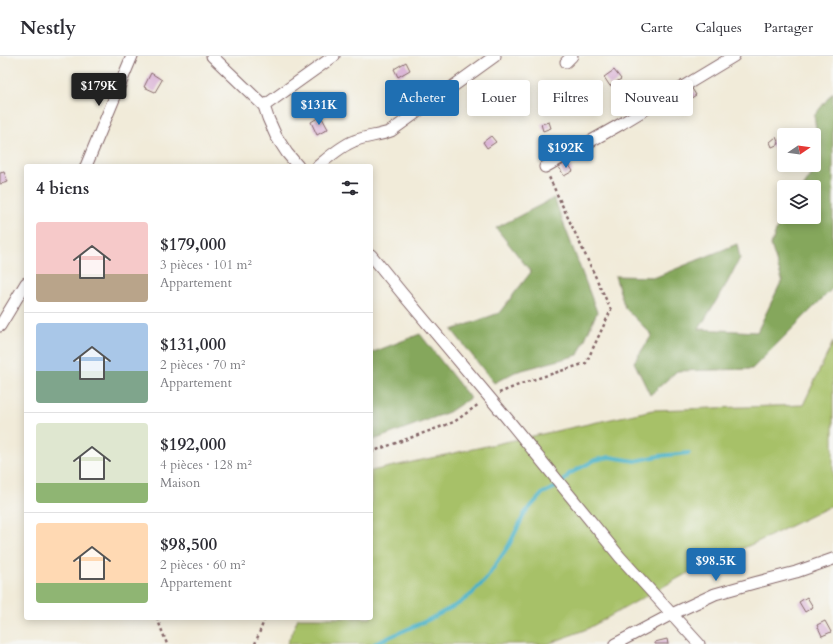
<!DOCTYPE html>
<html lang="fr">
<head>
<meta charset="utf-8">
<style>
	body { margin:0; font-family:Cardo,serif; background:#f7f7f7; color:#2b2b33; height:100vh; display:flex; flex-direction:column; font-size:15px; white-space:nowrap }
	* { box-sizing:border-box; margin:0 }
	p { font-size:13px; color:#7c7c81 }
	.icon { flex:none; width:22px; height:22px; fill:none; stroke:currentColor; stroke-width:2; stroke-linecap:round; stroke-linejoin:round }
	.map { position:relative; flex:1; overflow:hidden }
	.panel { position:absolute; left:24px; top:108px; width:349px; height:456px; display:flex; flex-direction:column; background:#fff; border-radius:4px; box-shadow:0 2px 10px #0003 }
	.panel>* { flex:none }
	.banner { position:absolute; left:385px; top:24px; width:380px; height:36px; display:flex; gap:8px }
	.needle { width:26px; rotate:77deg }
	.tools { position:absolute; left:777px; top:72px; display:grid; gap:8px }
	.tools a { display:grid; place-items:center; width:44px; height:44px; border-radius:4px; background:#fff; box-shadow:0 2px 10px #0003; font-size:20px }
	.price { position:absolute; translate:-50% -34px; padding:0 9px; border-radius:4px; background:#1f6fb2; color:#fff; font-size:13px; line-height:26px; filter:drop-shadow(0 1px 2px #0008) }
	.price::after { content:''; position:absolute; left:50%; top:24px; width:12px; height:9px; margin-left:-6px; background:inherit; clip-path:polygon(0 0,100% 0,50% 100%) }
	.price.current { background:#222; color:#fff }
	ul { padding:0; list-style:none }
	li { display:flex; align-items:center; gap:12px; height:100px; padding:0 12px }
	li+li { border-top:1px solid #e1e1e2 }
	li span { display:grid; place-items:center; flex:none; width:112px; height:80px; border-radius:4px; color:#555 }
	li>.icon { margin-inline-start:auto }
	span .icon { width:48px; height:48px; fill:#fffc; stroke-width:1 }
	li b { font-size:17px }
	h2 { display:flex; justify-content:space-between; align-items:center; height:48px; padding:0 12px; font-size:17px }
	.chip { padding:0 14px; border-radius:4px; background:#fff; box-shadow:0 2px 10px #0003; font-size:14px; line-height:36px }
	.chip.current { background:#1f6fb2; color:#fff }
	header { display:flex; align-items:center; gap:24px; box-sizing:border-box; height:56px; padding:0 20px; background:#fff; border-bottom:1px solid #e1e1e2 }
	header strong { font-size:19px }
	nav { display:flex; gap:22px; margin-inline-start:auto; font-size:14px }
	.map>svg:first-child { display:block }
	.green { fill:#a7c168; stroke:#78704a }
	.forest { fill:#85a75c; stroke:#686344 }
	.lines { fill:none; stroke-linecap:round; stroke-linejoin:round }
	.stream { stroke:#49b2c8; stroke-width:4 }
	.building { fill:#d9b0d5 }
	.street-casing { stroke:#846668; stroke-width:13 }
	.path { stroke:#846668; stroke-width:2.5; stroke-dasharray:3 3; stroke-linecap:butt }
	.street { stroke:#fff; stroke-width:11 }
</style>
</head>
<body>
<header>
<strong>Nestly</strong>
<nav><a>Carte</a><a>Calques</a><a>Partager</a></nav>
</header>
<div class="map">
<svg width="833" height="588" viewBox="0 0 833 588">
	<rect width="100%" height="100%" fill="#f6f6f2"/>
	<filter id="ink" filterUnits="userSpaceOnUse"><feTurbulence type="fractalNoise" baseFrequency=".025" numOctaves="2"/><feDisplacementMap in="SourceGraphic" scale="8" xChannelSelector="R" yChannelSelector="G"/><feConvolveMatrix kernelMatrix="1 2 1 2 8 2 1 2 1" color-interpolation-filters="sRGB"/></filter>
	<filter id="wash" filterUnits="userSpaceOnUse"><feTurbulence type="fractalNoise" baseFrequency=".012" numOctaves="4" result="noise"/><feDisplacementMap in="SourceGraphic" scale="16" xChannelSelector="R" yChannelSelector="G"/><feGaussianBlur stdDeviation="0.9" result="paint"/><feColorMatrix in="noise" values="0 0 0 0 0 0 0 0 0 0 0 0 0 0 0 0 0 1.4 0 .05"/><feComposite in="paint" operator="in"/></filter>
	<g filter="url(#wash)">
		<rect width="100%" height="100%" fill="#f1ebd9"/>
		<!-- green -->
		<path class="green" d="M833,286V449L770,480L684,519L587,573L548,588H287L298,562H371V415L653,354L803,349Z"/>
		<!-- forest -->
		<path class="forest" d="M833,36V232L752,313L677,315L650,339L634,306L652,279L625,252L615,220L656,221L737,188L740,202L727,227L699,273L757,276L782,224L771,189L780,164L784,159V161H814V131H803L821,105L814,60Z
			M554,142L597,256L578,299L515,316L494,327L452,274L499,257L531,216L496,172Z
			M420,278L470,342L449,356L371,385V297Z"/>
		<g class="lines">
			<!-- stream -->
			<path class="stream" d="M374,588L428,564L460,547L473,537L486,523L509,489L525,457L543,437L561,429L569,418L595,404L610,401L635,405L659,400L689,397"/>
		</g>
		<g id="blocks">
			<!-- building -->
			<path class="building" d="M406,6L410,14L398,21L394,13Z
				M614,14L621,23L610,30L604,21Z
				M151,17L162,24L155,36L144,31Z
				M691,31L696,39L687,45L682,37Z
				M502,38L506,46L499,50L495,43Z
				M321,60L328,73L317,79L311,66Z
				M549,66L551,72L543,75L541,68Z
				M491,80L496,86L487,92L483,86Z
				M776,81L779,88L772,91L770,86Z
				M567,106L573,115L564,120L559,111Z
				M4,116L8,126L0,128V117Z
				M807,541L813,551L805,556L799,546Z
				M825,565L831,576L822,580L817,569Z
				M667,583L668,588H655V586Z"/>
		</g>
	</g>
	<g filter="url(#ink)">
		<use href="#blocks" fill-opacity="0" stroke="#846668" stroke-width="1"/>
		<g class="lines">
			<defs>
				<path id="street" d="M212,0L264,50L268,62L276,80L287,97L298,110
					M566,6L572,0
					M264,50L334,0
					M86,110L132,0
					M318,110C329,101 341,90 354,85C366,80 379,80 391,75L495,0
					M545,111L621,68L734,0
					M371,199L401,236L505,360L620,501L699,588
					M0,270L26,227
					M615,588L672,558L715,538L754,527L796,516L833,503"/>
			</defs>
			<!-- street casing -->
			<use href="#street" class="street-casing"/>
			<!-- path -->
			<path class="path" d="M499,337L526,326L586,307L611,254L549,121
				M371,396L454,366L479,348
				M157,562L167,588
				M255,588L265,562"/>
			<!-- street -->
			<use href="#street" class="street"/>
		</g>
	</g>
</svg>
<div class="tools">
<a><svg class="needle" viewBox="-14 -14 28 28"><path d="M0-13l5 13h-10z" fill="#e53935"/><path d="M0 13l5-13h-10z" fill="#7c7c81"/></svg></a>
<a><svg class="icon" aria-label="layers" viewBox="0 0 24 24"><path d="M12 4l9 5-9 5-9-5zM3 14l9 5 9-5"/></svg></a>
</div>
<b class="price current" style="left:99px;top:51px">$179K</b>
<b class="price" style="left:319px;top:70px">$131K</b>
<b class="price" style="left:566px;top:113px">$192K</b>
<b class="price" style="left:716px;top:526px">$98.5K</b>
<div class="banner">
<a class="chip current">Acheter</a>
<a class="chip">Louer</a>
<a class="chip">Filtres</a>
<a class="chip">Nouveau</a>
</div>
<section class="panel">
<h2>4 biens<svg class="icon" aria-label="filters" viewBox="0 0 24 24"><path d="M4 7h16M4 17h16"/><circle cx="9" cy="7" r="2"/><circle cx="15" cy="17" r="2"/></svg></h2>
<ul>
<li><span style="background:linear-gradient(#f6c9c9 65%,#b9a48a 0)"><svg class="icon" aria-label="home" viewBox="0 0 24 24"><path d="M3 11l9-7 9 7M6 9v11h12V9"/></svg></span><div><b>$179,000</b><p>3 pièces · 101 m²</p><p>Appartement</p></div></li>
<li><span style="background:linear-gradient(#a9c7e8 60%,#7fa58c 0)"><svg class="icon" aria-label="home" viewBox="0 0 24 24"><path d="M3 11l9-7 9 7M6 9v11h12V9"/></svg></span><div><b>$131,000</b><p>2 pièces · 70 m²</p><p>Appartement</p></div></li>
<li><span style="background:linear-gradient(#dfe7d0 75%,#8fb573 0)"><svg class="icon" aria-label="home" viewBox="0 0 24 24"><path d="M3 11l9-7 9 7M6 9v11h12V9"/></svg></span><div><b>$192,000</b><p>4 pièces · 128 m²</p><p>Maison</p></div></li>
<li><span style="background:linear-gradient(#ffd9b3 75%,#8fb573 0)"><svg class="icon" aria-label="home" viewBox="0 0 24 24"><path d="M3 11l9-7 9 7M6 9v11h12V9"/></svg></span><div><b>$98,500</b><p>2 pièces · 60 m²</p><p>Appartement</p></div></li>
</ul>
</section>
</div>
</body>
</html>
